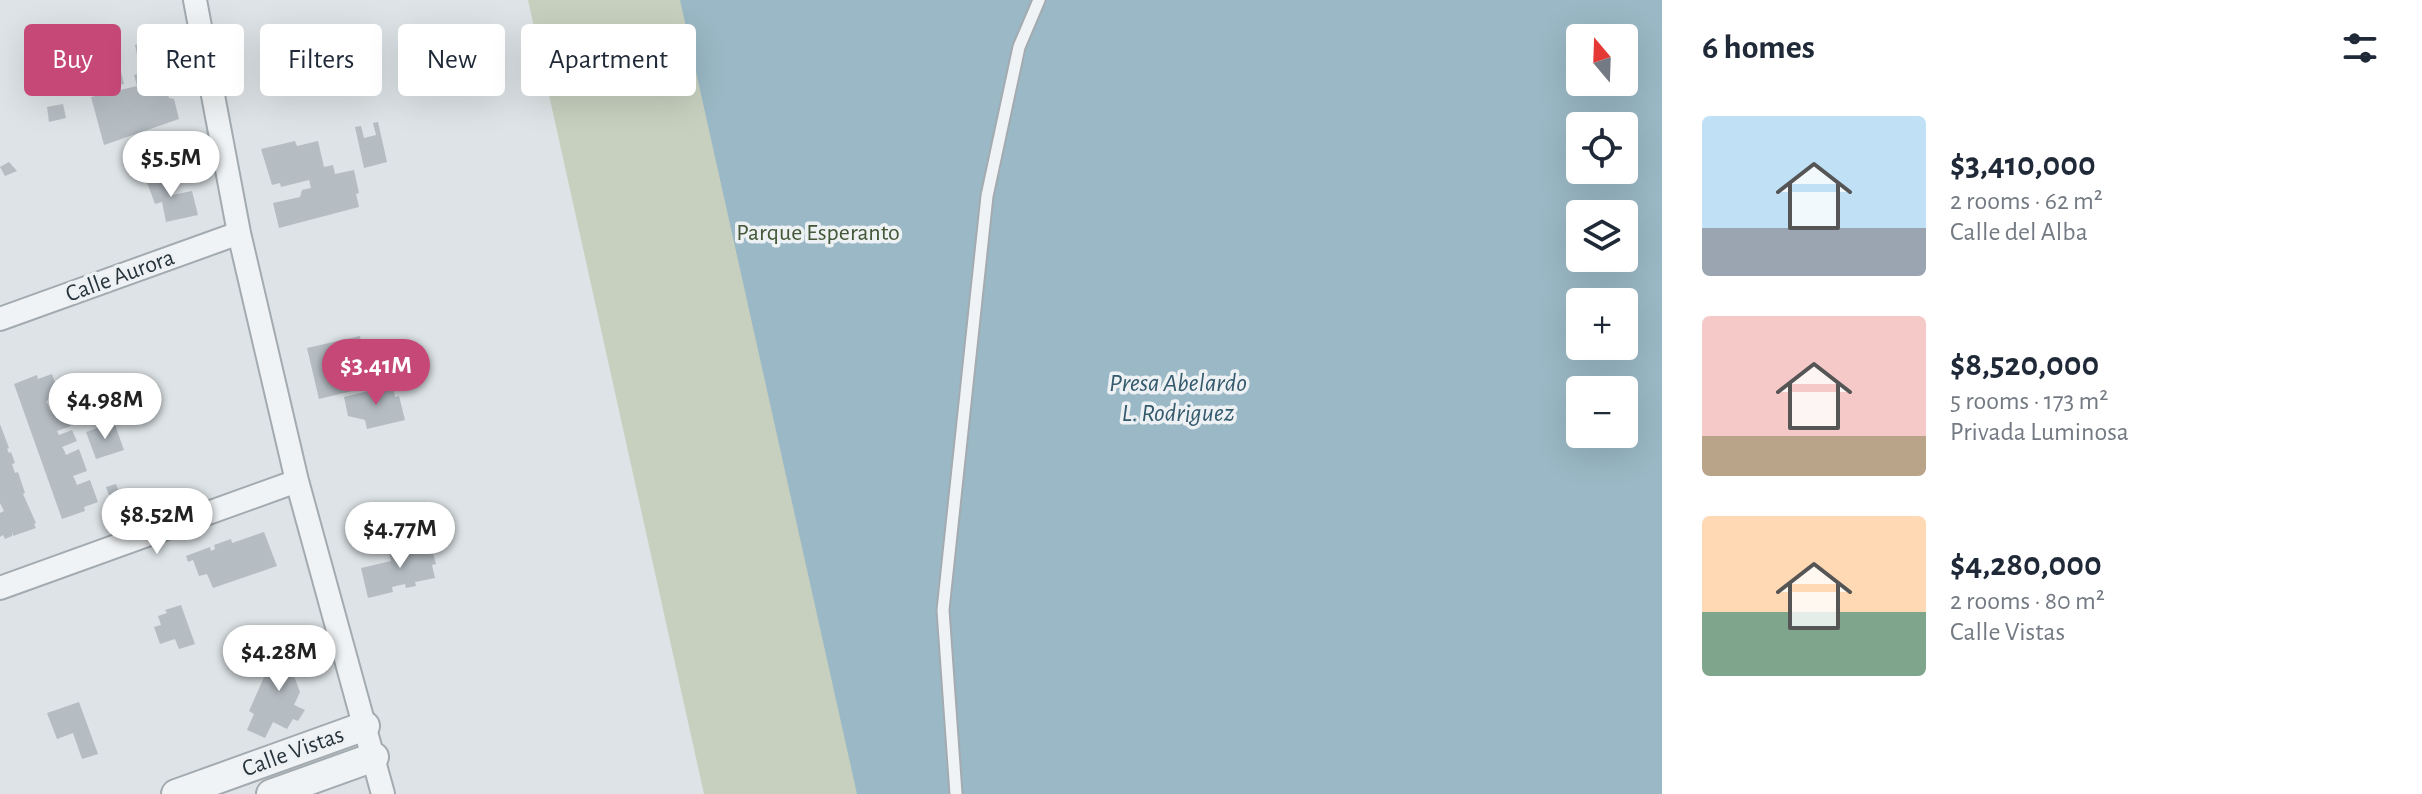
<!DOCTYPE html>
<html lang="en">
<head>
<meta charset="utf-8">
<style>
	body { margin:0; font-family:"Alegreya Sans",sans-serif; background:#f6f6f7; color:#1f2937; height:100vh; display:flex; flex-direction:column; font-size:30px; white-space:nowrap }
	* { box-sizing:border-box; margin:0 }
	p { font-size:26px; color:#747a83 }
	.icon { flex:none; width:44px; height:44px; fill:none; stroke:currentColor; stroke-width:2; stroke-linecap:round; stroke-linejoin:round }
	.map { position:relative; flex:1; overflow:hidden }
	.drawer { display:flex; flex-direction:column; background:#fff; width:760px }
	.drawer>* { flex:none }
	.guide { position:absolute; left:24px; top:24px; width:760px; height:72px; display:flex; gap:16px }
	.needle { width:52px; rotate:341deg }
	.fabs { position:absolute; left:1566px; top:24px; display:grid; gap:16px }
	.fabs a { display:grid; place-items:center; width:72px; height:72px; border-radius:8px; background:#fff; box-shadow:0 8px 32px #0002; font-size:40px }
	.price { position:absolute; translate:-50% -68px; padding:0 18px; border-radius:28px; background:#fff; color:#222; font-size:26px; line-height:52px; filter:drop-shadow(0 2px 4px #0008) }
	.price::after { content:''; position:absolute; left:50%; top:48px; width:24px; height:18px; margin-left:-12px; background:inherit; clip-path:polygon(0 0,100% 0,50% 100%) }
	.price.active { background:#c64876; color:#fff }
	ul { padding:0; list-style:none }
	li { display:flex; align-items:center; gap:24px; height:200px; padding:0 40px }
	li span { display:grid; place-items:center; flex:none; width:224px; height:160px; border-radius:8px; color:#555 }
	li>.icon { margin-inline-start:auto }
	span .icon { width:96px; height:96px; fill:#fffc; stroke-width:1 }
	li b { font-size:34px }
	h2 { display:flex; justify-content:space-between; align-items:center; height:96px; padding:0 40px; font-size:34px }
	.pill { padding:0 28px; border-radius:8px; background:#fff; box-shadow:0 8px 32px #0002; font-size:28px; line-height:72px }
	.pill.active { background:#c64876; color:#fff }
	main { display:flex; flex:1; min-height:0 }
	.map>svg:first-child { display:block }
	.green { fill:#c7d0bf }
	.water { fill:#9ab8c5; fill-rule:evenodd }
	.building { fill:#b5bdc3 }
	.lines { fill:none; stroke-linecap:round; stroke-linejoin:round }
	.service-casing { stroke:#a3abb0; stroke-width:15 }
	.minor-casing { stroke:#a3abb0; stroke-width:26 }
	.tertiary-casing { stroke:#a3abb0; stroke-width:32 }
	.service { stroke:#f0f3f5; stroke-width:11 }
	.minor { stroke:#f0f3f5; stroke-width:22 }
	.tertiary { stroke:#f0f3f5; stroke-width:28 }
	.labels { text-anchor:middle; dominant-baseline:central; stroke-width:7; stroke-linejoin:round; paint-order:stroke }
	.park-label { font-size:24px; fill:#435736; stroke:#edf1f4 }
	.street-label { font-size:24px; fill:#28343c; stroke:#edf1f4 }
	.water-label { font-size:26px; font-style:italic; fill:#345a6d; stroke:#edf1f4 }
</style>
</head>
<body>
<main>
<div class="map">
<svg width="1662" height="794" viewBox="0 0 1662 794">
	<rect width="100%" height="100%" fill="#dde3e6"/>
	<!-- green -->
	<path class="green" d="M528,0H1102L1003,794H704Z"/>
	<!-- water -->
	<path class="water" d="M680,0H1662V794H857ZM1580,38H1624V82H1580ZM1580,126H1624V170H1580ZM1580,214H1624V258H1580ZM1580,302H1624V346H1580ZM1580,390H1624V434H1580Z"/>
	<!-- building -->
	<path class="building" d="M160,39L169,79L165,80L169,98L174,99L179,119L104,145L91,97L137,86L134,75L141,73L135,45Z
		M119,64L124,84L104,88L100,68Z
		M63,104L66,118L49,122L47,107Z
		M378,122L387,162L364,168L355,127L361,126L364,138L376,135L373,123Z
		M295,141L297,146L318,141L324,167L333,165L335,174L354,170L359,193L356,194L359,207L279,228L273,203L300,197L302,190L311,188L309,180L281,187L280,183L272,185L261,149Z
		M9,162L17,171L5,176L0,167Z
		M167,172L172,195L192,191L198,215L166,222L162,202L155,204L145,177Z
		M360,336L361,342L370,340L381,384L319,399L307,348Z
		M52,374L60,396L46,401L48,405L50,410L63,404L71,426L57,431L59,435L72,430L77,441L62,447L64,450L66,455L79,449L87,471L73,476L75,480L77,485L90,480L98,502L84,507L85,511L62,519L14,384L37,375L38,379Z
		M393,385L395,397L399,396L405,420L367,429L365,420L348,416L344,397Z
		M114,422L124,450L96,459L86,432Z
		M0,424L9,448L7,449L9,453L11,452L15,463L12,464L15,473L18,472L25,493L23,494L36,523L34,524L36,528L13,536L12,532V536L5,539L3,535L0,537V513L4,511L0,503Z
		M116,484L129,520L119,524L106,487Z
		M264,532L277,566L213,588L207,574L199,576L193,560L188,562L186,556L210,547L211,551L215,549L214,545L231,539L232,543Z
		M430,541L436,564L432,565L435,578L415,582L416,586L406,588L405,584L392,587L393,592L368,598L361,568L391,561L389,551Z
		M181,605L195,644L179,649L175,639L160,644L154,627L161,625L158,616L167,613L165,610Z
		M303,643L308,665L292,671L300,692L294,705L305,710L298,721L293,719L287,729L273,722L265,738L247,730L254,714L249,711L265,675H273L267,657Z
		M79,702L98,754L82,759L73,733L57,739L47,713Z"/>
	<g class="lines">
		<defs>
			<path id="service" d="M956,794L943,610L987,196L1019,47L1039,0"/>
			<path id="minor" d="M195,0L239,233L297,481L383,794
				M0,319L239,233
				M0,588L297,481"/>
			<path id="tertiary" d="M176,794L365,726
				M271,794L374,757"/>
		</defs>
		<!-- service casing -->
		<use href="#service" class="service-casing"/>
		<!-- minor casing -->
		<use href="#minor" class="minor-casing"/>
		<!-- tertiary casing -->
		<use href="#tertiary" class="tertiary-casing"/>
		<!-- service -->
		<use href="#service" class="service"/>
		<!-- minor -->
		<use href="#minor" class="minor"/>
		<!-- tertiary -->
		<use href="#tertiary" class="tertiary"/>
	</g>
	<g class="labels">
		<!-- park labels -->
		<g class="park-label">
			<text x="818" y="233">Parque Esperanto</text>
		</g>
		<!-- street labels -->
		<g class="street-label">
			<text transform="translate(120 276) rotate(-20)">Calle Aurora</text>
			<text transform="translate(293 752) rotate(-20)">Calle Vistas</text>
		</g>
		<!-- water labels -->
		<g class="water-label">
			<text x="1178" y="383">Presa Abelardo<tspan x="1178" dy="30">L. Rodriguez</tspan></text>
		</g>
	</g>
</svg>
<div class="fabs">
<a><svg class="needle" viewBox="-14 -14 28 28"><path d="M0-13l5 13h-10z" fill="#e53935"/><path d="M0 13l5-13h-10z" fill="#747a83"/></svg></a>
<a><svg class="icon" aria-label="locate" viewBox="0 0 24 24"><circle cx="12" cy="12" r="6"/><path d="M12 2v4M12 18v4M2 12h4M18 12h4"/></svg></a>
<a><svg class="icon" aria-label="layers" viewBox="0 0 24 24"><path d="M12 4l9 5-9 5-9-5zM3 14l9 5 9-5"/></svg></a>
<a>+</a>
<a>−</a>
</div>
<b class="price" style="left:171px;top:199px">$5.5M</b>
<b class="price active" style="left:376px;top:407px">$3.41M</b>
<b class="price" style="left:105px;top:441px">$4.98M</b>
<b class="price" style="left:157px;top:556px">$8.52M</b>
<b class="price" style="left:400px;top:570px">$4.77M</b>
<b class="price" style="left:279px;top:693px">$4.28M</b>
<div class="guide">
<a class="pill active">Buy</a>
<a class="pill">Rent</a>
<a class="pill">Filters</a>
<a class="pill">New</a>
<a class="pill">Apartment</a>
</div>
</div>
<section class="drawer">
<h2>6 homes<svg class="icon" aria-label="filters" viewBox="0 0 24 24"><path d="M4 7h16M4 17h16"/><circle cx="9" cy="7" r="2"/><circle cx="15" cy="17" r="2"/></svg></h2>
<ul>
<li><span style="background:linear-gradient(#bfe0f5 70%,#9aa5b1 0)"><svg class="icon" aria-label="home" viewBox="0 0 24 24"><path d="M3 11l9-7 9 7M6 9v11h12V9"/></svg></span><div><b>$3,410,000</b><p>2 rooms · 62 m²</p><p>Calle del Alba</p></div></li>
<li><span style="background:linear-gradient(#f6c9c9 75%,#b9a48a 0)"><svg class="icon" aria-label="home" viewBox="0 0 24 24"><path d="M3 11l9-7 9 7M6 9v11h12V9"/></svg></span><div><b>$8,520,000</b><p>5 rooms · 173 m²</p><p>Privada Luminosa</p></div></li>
<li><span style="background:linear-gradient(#ffd9b3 60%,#7fa58c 0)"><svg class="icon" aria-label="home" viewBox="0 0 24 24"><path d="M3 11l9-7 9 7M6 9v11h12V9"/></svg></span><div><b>$4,280,000</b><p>2 rooms · 80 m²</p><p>Calle Vistas</p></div></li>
</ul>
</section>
</main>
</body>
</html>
